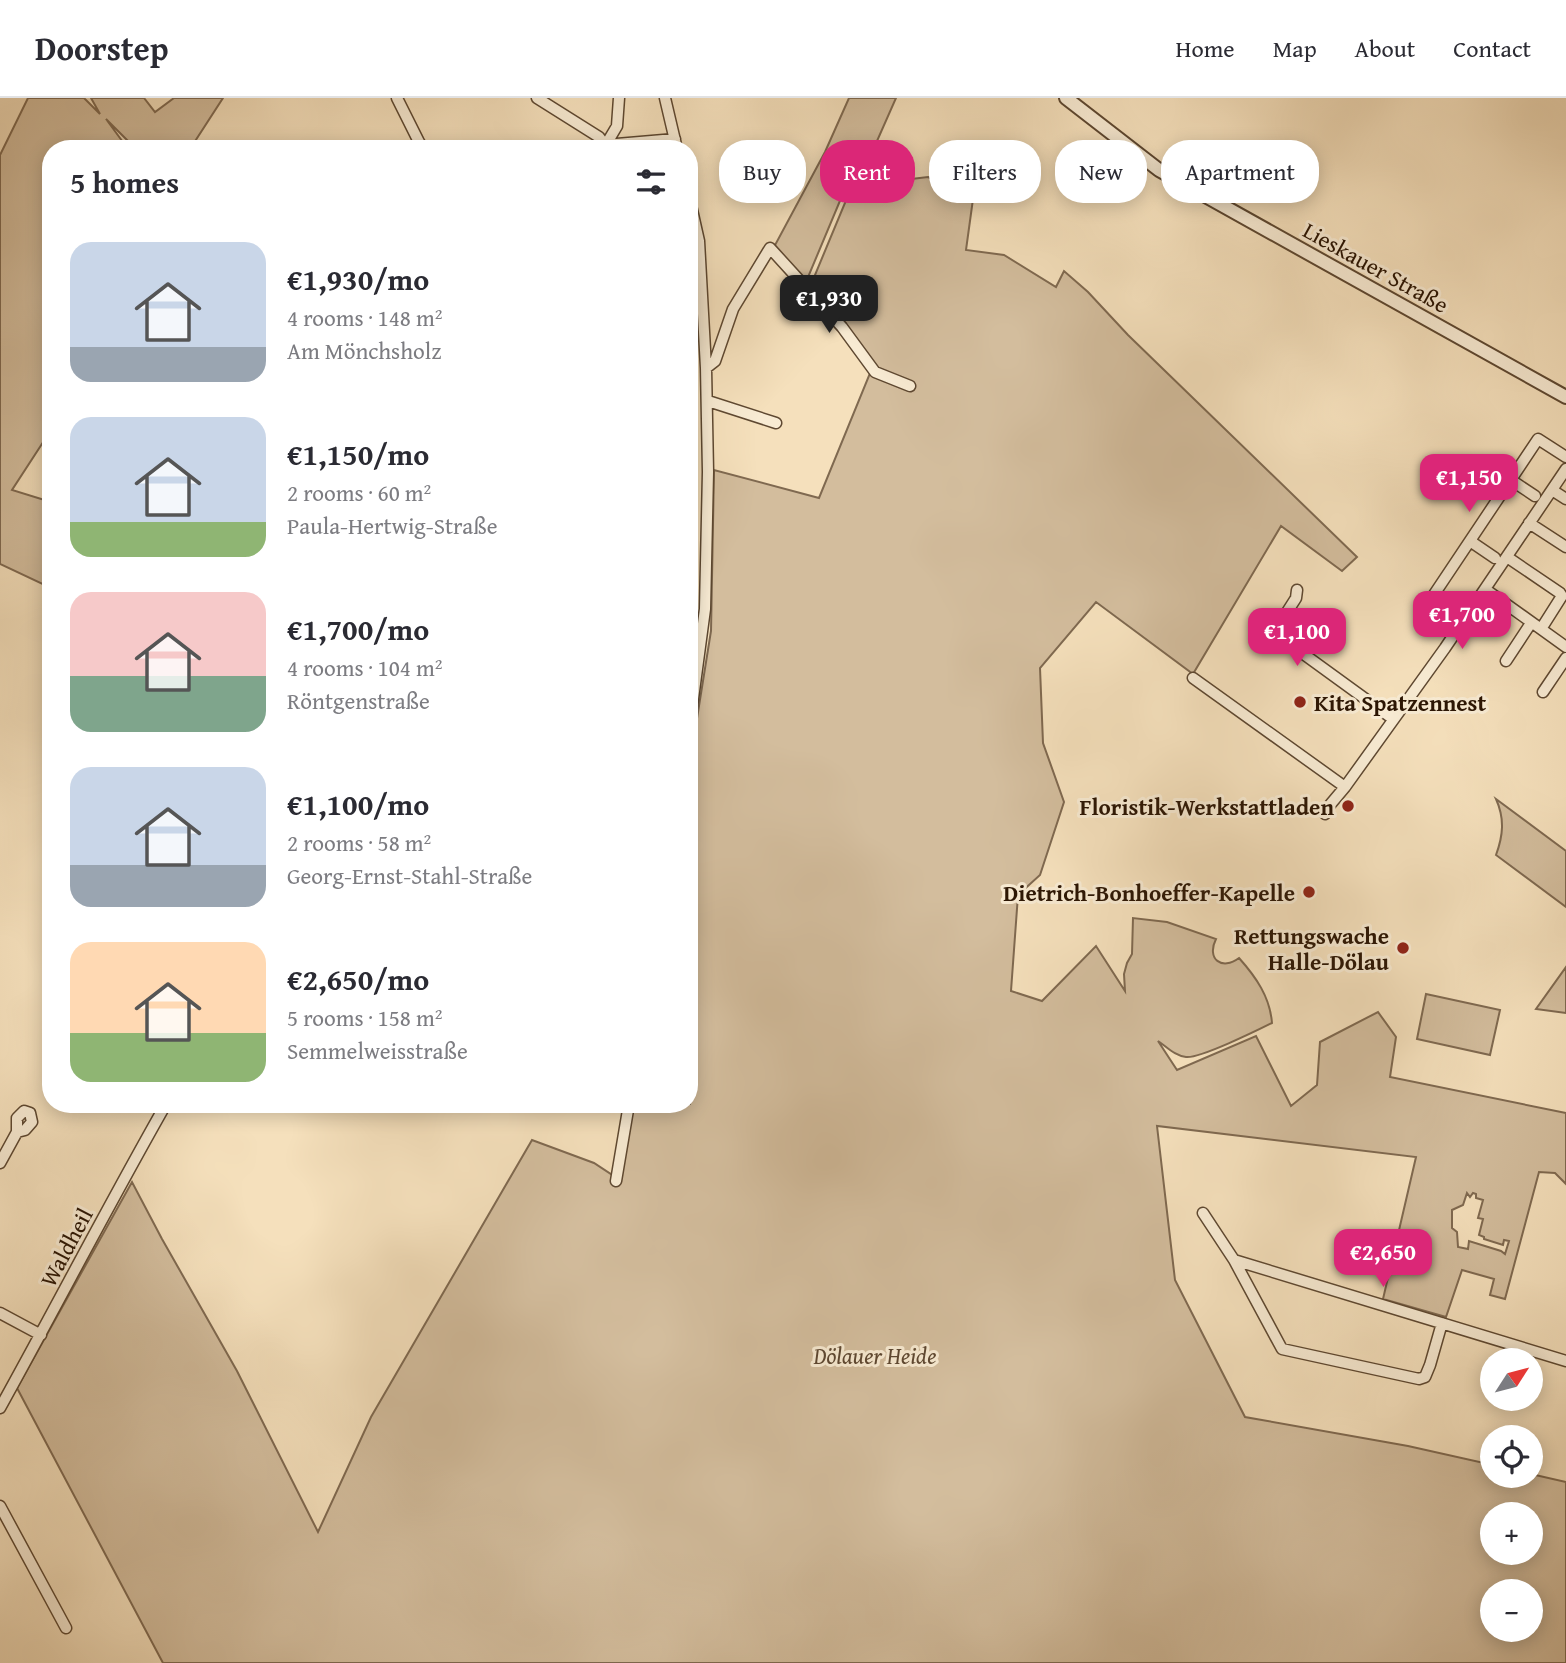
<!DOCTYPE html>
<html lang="en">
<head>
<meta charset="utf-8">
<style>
	body { margin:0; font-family:"Gentium Book Plus",serif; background:#f2f2f3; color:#2b2b33; height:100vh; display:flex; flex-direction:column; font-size:26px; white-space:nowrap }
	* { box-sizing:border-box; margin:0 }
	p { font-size:23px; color:#7c7c81 }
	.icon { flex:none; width:38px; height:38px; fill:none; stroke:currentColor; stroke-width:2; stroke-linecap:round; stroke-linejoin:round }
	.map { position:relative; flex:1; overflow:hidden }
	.sheet { position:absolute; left:42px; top:42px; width:656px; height:973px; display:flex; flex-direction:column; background:#fff; border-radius:28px; box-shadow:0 4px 18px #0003 }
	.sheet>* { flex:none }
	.guide { position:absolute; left:719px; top:42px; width:665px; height:63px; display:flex; gap:14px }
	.needle { width:46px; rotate:54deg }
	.buttons { position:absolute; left:1480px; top:1250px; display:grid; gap:14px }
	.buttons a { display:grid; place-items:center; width:63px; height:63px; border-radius:50%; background:#fff; box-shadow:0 4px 18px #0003; font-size:35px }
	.price { position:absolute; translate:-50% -60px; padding:0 16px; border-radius:14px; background:#db2777; color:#fff; font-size:23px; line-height:46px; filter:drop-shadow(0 2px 4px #0008) }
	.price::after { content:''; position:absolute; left:50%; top:42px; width:21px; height:16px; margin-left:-10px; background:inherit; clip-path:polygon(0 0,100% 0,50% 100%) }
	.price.active { background:#222; color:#fff }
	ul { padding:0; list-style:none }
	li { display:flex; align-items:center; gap:21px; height:175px; padding:0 28px }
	li span { display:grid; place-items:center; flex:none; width:196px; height:140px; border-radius:21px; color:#555 }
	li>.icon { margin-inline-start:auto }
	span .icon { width:84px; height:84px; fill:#fffc; stroke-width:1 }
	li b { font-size:30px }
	h2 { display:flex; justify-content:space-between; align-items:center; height:84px; padding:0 28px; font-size:30px }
	.tag { padding:0 24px; border-radius:28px; background:#fff; box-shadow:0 4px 18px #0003; font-size:24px; line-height:63px }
	.tag.active { background:#db2777; color:#fff }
	header { display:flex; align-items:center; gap:42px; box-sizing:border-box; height:98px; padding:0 35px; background:#fff; border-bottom:2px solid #e1e1e2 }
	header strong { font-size:33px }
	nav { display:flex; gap:38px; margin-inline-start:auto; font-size:24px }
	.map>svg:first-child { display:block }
	.green { fill:#d3bd9d; stroke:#7f6950; stroke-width:2; fill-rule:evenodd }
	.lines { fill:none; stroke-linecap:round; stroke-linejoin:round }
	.minor-casing { stroke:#5e4831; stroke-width:13 }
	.tertiary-casing { stroke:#5e4831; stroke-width:16 }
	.minor { stroke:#f8ebd3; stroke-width:10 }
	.tertiary { stroke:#f8ebd3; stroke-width:12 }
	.poi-dot { fill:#8f2418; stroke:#f8ebd3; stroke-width:2.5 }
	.labels { text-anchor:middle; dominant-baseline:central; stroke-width:6; stroke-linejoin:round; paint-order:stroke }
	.street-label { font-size:23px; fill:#2b1503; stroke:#f8ebd3 }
	.poi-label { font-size:23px; font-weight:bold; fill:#2b1503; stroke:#f8ebd3; text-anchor:end }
	.park-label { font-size:23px; font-style:italic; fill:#5d4731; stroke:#f8ebd3 }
</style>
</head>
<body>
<header>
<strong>Doorstep</strong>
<nav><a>Home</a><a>Map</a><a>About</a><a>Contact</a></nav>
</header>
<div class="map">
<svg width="1566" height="1565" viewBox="0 0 1566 1565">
	<rect width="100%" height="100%" fill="#f5e0bc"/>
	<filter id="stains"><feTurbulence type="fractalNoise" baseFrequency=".00286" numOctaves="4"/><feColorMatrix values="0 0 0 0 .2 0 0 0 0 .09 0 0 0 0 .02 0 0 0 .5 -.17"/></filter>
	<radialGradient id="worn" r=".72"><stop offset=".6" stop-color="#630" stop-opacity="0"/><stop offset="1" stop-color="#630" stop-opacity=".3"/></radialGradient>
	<!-- green -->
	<path class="green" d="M28,0H84L100,16L91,0H144L155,14L174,0H223L190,51H136L106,21L128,51H51V332L12,392L51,404V490L0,466V57Z
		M849,0H896L862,77L847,86L806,184L774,149L825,54Z
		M928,79L973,101L966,152L1004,157L1056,189L1064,173L1088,194L1128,237L1357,459L1342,473L1281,428L1193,576L1096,504L1040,570L1043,645L1064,704L1040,777L1018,797L1011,893L1042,903L1096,848L1125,893L1124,876L1127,865L1132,856L1133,820L1167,824L1216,841C1206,861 1222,873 1239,860C1256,879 1270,899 1272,925C1258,932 1199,961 1186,959C1175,958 1167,949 1158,943L1177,972L1256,938L1291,1008L1317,987L1320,944L1378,914L1396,939L1390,979L1566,1015V1086L1555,1075L1539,1074L1505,1201L1490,1197L1494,1181L1462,1172L1446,1219L1383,1201L1416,1059L1157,1028L1175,1182L1245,1319L1408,1348L1493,1367V1377L1531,1376L1566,1384V1565H163L17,1290L132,1084L162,1141L237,1273L318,1434L371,1319L532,1042L594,1065L620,1082L633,1006H690V664L711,533L714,372L819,400L873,268L810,189L852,88ZM1467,1095L1470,1099L1473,1095L1476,1096V1100L1483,1102L1478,1120L1483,1121L1479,1137L1484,1139V1141L1503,1147L1504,1142L1509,1143L1505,1156L1501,1153L1469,1143L1468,1151L1458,1149L1457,1134L1452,1130V1112L1463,1107ZM1493,1416H1531V1454H1493ZM1493,1493H1531V1531H1493Z
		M1496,701L1566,753V809L1496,757C1503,738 1505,721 1496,701Z
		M1566,869V915L1536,911Z
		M1426,896L1500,912L1490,957L1417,941Z"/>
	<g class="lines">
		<defs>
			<path id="minor" d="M397,0L419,44L424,51
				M537,0L599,39L605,47
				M665,0L677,51
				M605,47L675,41
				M604,50L617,28L619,0
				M690,103L699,143L706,270L708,374L705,511L690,623
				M690,156L699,143
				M706,270L715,263L733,211L770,150L842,229L875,274L910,288
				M708,303L776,325
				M1511,382L1535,398
				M1552,392L1566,401
				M1529,425L1566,449
				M1470,443L1495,460
				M1507,459L1560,495L1562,498L1560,501L1541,531L1566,549
				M1485,491L1541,531
				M1297,492L1296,500L1275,533L1276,536L1393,621
				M1462,525L1429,504L1538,341L1566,359
				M1506,563L1531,525
				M1193,580L1345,689
				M1543,594L1566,560
				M1325,716L1329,708L1345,689L1445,550L1566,371
				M24,1013L30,1015L32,1024L25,1032L17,1034V1020Z
				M0,1065L17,1034
				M616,1083L629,1006
				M1203,1115L1234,1162L1566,1263
				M1234,1162L1282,1251L1419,1281L1425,1279L1430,1267L1442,1225
				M0,1215L41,1237
				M0,1310C56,1209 109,1106 166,1006
				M0,1408L66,1530"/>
			<path id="tertiary" d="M1066,0L1159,72L1566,299"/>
		</defs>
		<!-- minor casing -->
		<use href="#minor" class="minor-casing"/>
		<!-- tertiary casing -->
		<use href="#tertiary" class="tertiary-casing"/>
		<!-- minor -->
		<use href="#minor" class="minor"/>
		<!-- tertiary -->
		<use href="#tertiary" class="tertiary"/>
	</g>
	<!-- markers -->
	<g class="poi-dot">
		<circle cx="1300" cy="604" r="7"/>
		<circle cx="1348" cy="708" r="7"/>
		<circle cx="1309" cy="794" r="7"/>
		<circle cx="1403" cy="850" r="7"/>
	</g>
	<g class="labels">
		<!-- street labels -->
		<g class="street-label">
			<text transform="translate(1376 169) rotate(29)">Lieskauer Straße</text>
			<text transform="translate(66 1149) rotate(-62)">Waldheil</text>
		</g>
		<!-- poi labels -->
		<g class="poi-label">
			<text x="1314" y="604" text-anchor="start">Kita Spatzennest</text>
			<text x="1334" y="708">Floristik-Werkstattladen</text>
			<text x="1295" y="794">Dietrich-Bonhoeffer-Kapelle</text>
			<text x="1389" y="837">Rettungswache<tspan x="1389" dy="26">Halle-Dölau</tspan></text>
		</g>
		<!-- park labels -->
		<g class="park-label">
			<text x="875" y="1257">Dölauer Heide</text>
		</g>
	</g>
	<rect width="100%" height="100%" filter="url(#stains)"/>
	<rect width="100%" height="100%" fill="url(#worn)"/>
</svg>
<div class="buttons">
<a><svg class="needle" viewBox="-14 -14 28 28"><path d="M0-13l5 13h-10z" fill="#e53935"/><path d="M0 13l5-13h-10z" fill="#7c7c81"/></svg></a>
<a><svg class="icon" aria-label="locate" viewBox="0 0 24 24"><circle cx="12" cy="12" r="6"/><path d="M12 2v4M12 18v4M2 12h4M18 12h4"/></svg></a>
<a>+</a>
<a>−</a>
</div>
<b class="price active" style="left:829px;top:237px">€1,930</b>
<b class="price" style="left:1469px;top:416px">€1,150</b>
<b class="price" style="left:1462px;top:553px">€1,700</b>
<b class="price" style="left:1297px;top:570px">€1,100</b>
<b class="price" style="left:1383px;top:1191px">€2,650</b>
<div class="guide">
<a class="tag">Buy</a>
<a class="tag active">Rent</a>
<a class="tag">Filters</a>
<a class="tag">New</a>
<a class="tag">Apartment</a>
</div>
<section class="sheet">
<h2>5 homes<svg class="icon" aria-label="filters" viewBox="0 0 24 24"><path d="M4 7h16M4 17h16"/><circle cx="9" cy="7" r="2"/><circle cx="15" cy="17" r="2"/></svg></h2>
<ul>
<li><span style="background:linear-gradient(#c9d6e8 75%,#9aa5b1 0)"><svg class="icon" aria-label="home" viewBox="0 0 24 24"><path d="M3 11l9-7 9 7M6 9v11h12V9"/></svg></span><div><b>€1,930/mo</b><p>4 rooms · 148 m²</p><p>Am Mönchsholz</p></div></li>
<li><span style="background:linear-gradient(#c9d6e8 75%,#8fb573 0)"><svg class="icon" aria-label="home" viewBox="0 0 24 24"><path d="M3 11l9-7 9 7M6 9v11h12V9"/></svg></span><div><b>€1,150/mo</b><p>2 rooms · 60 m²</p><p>Paula-Hertwig-Straße</p></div></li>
<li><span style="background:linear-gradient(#f6c9c9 60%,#7fa58c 0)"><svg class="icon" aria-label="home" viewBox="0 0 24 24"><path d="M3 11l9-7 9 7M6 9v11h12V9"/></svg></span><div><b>€1,700/mo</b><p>4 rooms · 104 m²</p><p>Röntgenstraße</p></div></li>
<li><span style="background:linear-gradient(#c9d6e8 70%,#9aa5b1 0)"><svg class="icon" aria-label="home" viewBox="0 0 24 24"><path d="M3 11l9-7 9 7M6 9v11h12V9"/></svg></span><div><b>€1,100/mo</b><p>2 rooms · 58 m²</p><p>Georg-Ernst-Stahl-Straße</p></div></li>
<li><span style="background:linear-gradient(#ffd9b3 65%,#8fb573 0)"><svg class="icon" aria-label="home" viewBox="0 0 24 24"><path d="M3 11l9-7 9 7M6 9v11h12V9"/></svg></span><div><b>€2,650/mo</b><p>5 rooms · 158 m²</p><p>Semmelweisstraße</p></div></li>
</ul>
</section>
</div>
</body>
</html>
